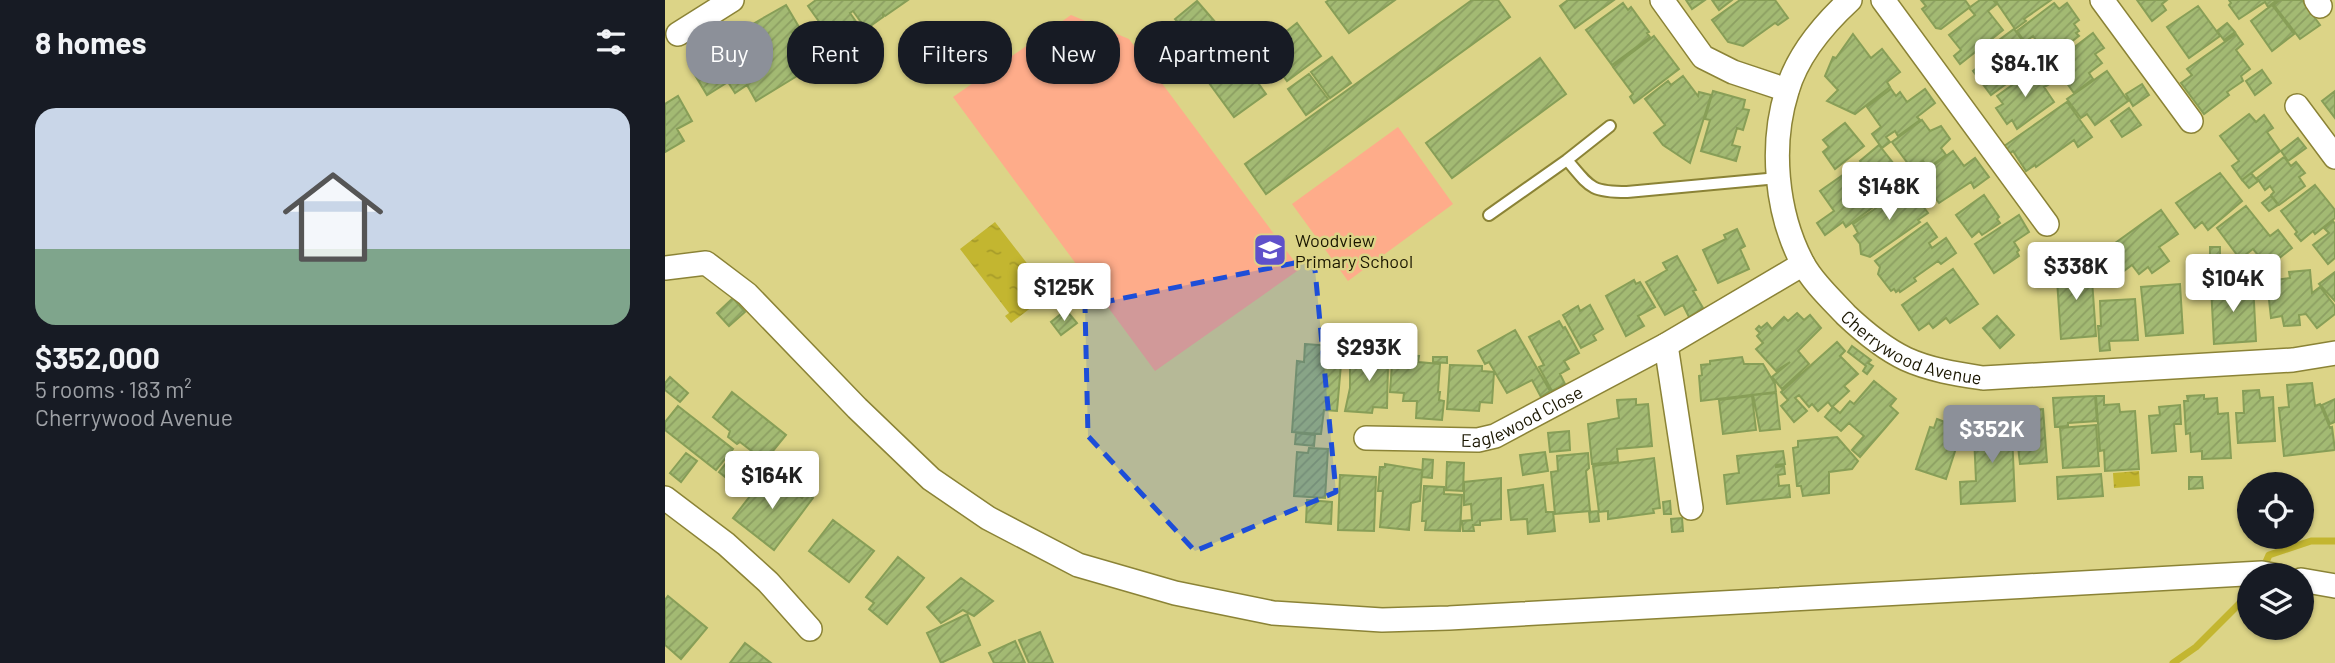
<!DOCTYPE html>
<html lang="en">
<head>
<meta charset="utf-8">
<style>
	body { margin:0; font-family:Barlow,sans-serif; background:#242831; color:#f1f3f6; height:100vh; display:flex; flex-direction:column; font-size:26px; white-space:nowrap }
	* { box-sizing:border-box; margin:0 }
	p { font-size:23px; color:#9ea1a6 }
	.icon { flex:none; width:38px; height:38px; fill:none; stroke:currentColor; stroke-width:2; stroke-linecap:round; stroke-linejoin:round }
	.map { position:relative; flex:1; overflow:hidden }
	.panel { display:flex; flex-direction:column; background:#171b24; width:665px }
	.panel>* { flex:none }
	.banner { position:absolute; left:21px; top:21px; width:665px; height:63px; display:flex; gap:14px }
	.fabs { position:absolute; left:1572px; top:472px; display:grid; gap:14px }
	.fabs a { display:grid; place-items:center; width:77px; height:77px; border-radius:50%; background:#171b24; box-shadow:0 2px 5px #0004; font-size:35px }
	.price { position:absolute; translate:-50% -60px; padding:0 16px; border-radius:7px; background:#fff; color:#222; font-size:23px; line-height:46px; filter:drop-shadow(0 2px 4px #0008) }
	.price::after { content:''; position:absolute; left:50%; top:42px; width:21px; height:16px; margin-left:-10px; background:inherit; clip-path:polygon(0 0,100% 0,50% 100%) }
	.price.current { background:#8c9099; color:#fff }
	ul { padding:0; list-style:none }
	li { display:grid; align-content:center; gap:14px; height:371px; padding:0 35px }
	li span { display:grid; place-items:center; height:217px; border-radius:21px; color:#555 }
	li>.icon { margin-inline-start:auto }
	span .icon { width:126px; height:126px; fill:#fffc; stroke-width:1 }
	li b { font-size:30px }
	h2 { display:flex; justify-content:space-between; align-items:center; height:84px; padding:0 35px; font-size:30px }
	.chip { padding:0 24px; border-radius:28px; background:#171b24; box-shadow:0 2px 5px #0004; font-size:24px; line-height:63px }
	.chip.current { background:#8c9099; color:#fff }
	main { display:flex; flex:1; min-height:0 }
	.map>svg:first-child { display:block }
	.pitch { fill:#feac8a }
	.water { fill:url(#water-ripples) }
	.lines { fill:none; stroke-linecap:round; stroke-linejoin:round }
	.stream { stroke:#c3b630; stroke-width:7 }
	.building { fill:url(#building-hatch); stroke:#879e57; stroke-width:2 }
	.service-casing { stroke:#8b8336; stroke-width:14 }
	.minor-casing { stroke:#8b8336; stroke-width:26 }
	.service { stroke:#fff; stroke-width:10 }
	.minor { stroke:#fff; stroke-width:23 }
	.marked { fill:#1d4ed8; fill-opacity:0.2; stroke:#1d4ed8; stroke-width:5; stroke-dasharray:14 9; stroke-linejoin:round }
	.labels { text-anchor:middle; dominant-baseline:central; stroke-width:5; stroke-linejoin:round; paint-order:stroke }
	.poi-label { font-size:18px; fill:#1a1600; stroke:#dcd487; text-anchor:start }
	.street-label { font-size:18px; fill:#1a1600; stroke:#dcd487 }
</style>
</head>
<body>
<main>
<section class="panel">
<h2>8 homes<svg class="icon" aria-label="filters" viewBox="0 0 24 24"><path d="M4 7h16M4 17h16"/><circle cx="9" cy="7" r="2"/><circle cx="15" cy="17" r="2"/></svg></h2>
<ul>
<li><span style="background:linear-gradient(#c9d6e8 65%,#7fa58c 0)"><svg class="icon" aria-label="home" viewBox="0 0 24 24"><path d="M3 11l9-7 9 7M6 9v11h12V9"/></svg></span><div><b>$352,000</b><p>5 rooms · 183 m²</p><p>Cherrywood Avenue</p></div></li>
</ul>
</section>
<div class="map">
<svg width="1670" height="663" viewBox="0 0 1670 663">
	<defs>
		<pattern id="water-ripples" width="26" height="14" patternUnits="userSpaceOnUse" patternTransform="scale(1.75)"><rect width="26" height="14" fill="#c3b630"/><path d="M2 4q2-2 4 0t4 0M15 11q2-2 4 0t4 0" fill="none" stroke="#a79c29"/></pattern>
		<pattern id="building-hatch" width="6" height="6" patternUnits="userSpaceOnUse" patternTransform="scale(1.75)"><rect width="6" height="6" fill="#a3ba73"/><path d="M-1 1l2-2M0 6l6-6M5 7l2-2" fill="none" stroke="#8c9f62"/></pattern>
	</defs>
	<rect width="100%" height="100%" fill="#dcd487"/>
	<!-- pitch -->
	<path class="pitch" d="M406,15L464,39L635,269L490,371L288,97Z
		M733,127L788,204L683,281L627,204Z"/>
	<!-- water -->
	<path class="water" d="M330,222L385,293L346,323L340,316L344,313L295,249Z
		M1474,471L1475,486L1449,488L1448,473Z"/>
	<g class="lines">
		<!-- stream -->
		<path class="stream" d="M1598,569L1604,555L1646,541H1670
			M1508,663L1531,647L1584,594"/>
	</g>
	<!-- building -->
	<path class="building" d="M151,0H243L220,16L218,14V17L201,29L188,11L185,13L199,33L175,51L143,6Z
		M664,0H730L684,33L661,2Z
		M807,0H833L845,17L601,194L580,164Z
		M903,0H949L910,28L895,6Z
		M1021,0H1040L1027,9Z
		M1047,0H1067L1054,10Z
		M1075,0H1110L1123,18L1113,25L1110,23L1078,46L1063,42L1047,20Z
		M1256,0H1300L1305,7L1276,29L1271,28L1257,9L1261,6Z
		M1315,0H1328L1332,4L1323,11L1338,30L1295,64L1289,56L1296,50L1284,35L1310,15L1304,8Z
		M1330,0H1386L1359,19L1361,21L1350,29Z
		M1472,0H1502L1497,4L1501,10L1487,21Z
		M1564,0H1612L1603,7L1600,2L1574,19L1564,5L1566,3Z
		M1615,0H1637L1655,25L1635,39L1609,5Z
		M532,1L551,23L529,41L510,19Z
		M958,3L963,10L966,7L984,32L982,33L985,37L947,65L921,30Z
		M1389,3L1394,9L1402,3L1414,20L1409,24L1414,31L1411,33L1414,36L1384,59L1368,36L1360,42L1352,31Z
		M121,5L134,27L127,32L132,40L138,37L148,55L132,65L137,73L91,101L82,85L70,93L63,82L42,95L24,65L51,48L59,61L64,58L62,55L83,42L86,44L94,39L86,25Z
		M1607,5L1629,34L1607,51L1586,21Z
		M1533,6L1555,36L1524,58L1502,27Z
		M632,23L656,56L622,81L599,49Z
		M1562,23L1570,32L1559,40L1552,31Z
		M505,25L524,47L503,65L484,43Z
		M1349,29L1357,40L1349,46L1364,67L1326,95L1308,71L1335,50L1330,43Z
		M1428,33L1439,48L1430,54L1437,63L1424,73L1428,79L1409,93L1401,82L1404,80L1390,62Z
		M558,34L601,94L569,117L525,57Z
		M1188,34L1206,58L1217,49L1235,72L1222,82L1225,87L1190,114L1162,101L1173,90L1160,76L1168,57L1171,58Z
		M1571,34L1578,44L1571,50L1585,69L1576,76L1578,81L1562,92L1564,95L1539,114L1516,83L1527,75L1522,69Z
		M989,36L1014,69L969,103L965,97L968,94L948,67Z
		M667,57L686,83L665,98L646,72Z
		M875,58L901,94L787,178L761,143Z
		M1375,65L1382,76L1378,78L1383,85L1379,87L1389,102L1352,129L1347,120L1342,124L1331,108L1338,104L1332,96Z
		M1597,70L1606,83L1590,95L1581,81Z
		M1442,71L1463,101L1430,125L1422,114L1416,118L1402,99Z
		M644,74L663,99L641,115L623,89Z
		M1018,76L1033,96L1034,92L1046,95L1025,163L998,145L989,133L1000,125L980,99L1003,81L1006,85Z
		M1477,84L1484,95L1468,106L1461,94Z
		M1226,89L1231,96L1235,92L1242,102L1260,89L1270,103L1252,117L1255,120L1233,136L1230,131L1221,137L1225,142L1217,148L1207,134L1216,127L1202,107Z
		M1048,91L1080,100L1078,109L1084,110L1078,130L1072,128L1067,145L1075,147L1071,161L1036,151L1045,120L1040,119Z
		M1670,91V118L1657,101Z
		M13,96L27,121L12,129L19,141L0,152V104Z
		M1402,102L1427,137L1413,147L1409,140L1371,167L1370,165L1361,171L1348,151L1340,157L1335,149Z
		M1464,108L1476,125L1457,137L1446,121Z
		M1584,114L1591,122L1599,115L1608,128L1602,132L1615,151L1577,180L1567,166L1574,161L1555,136Z
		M1257,120L1265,131L1276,126L1285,139L1276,148L1281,155L1263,168L1258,161L1247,169L1227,142Z
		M1180,123L1199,146L1170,169L1158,152L1164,147L1158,140Z
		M1633,138L1641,148L1623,161L1616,151Z
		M1214,145L1232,168L1228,170L1236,181L1219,193L1195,161Z
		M1288,151L1299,166L1310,158L1324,177L1309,188L1306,182L1274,203L1254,176Z
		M1619,157L1626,166L1631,162L1640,173L1634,177L1640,186L1614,205L1606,195L1609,192L1605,186L1600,190L1592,178Z
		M1195,163L1217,194L1212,198L1215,202L1181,227L1178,222L1160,235L1152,223L1169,211L1155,191Z
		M1555,173L1577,201L1543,230L1537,222L1530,228L1511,203Z
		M1586,173L1593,181L1584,188L1577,180Z
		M1650,185L1670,210V218L1650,234L1648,231L1636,241L1630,234L1632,232L1616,211Z
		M1243,186L1263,213L1253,220L1255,222L1205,257L1196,254L1195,244L1189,236L1193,233L1188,224Z
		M1319,195L1334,217L1332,219L1335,223L1317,235L1314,231L1307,237L1291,215Z
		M1606,196L1613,205L1604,211L1597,203Z
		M1581,206L1605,236L1613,230L1627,248L1603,267L1588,249L1575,259L1552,228Z
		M1496,210L1513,234L1494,247L1504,261L1487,273L1483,267L1474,274L1467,265L1451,277L1435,254Z
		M1354,215L1364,232L1349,242L1354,250L1352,252L1354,256L1329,273L1310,244Z
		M1668,221L1670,224V258L1663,264L1648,245L1664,233L1659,228Z
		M1262,223L1272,237L1264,243L1267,248L1281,238L1291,253L1276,264L1273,261L1249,278L1251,281L1235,292L1234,290L1231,292L1229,289L1226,291L1213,274L1215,267L1210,261Z
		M1072,229L1080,246L1075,249L1084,269L1053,283L1038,250L1061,239L1059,235Z
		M1545,247H1555V258H1545Z
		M1012,256L1031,290L1028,291L1038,308L1024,317L1018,305L1000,315L981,282L1002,270L998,263Z
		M1426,266L1431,336L1396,339L1392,280H1385V272L1391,271V269Z
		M1288,269L1313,304L1285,323L1281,318L1268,328L1264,323L1254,330L1237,305Z
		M1645,270L1647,293L1655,287L1670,306V314L1652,328L1641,314L1634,315L1635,325L1619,326L1617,316L1606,318L1602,281L1625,278L1624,272Z
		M1670,272V301L1654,284Z
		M969,280L971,284L975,282L990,307L973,316L979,326L961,336L941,296Z
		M1588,283L1591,341L1549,344L1546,286Z
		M1515,284L1518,333L1481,336L1476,287Z
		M68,298L80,312L64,326L52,313Z
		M1470,299L1473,340L1444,341L1445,350L1435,351L1433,326H1436L1435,301Z
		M925,305L938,329L928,335L931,340L916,348L898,315L913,306L915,311Z
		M401,310L412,323L396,335L386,322Z
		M1132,313L1139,320L1145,315L1156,328L1133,351L1144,364L1117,389L1107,377L1125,362L1111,371L1091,349L1098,343L1092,336L1095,333L1091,329L1094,326L1096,328L1102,323L1107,329L1119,317L1123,321Z
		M1332,316L1349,335L1335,348L1318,328Z
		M894,321L898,328L900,327L914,353L899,361L904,369L895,374L900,384L887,391L874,367L879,365L864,337Z
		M850,330L885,391L876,397L867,380L842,393L824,362L820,364L813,351Z
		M1172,342L1180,351L1175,356L1193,374L1179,386L1184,391L1167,407L1163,402L1153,411L1147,404L1144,407L1134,395L1130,398L1142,411L1129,422L1116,406L1123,400L1116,392Z
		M640,344L666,346L664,364H676L672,411L659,410L656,434L627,432L632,361L639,362Z
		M1187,346L1206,360L1203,363L1208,366L1202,374L1198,371L1201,366L1183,352Z
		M678,349L690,350L689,358H682L681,365L676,364Z
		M701,352L726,353L725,365L723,366L722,408L708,407L707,413L680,411L685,388V360L701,361Z
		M735,355L754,356L753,362L775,364L773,392H775L774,400L779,401L777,420L751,418L752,401H738L739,393L725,392L727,364H735Z
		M768,357H782V363L768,362Z
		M1077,357L1079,364H1098L1110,384L1111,392L1036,401L1034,376L1037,375L1036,365L1045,364V361Z
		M785,365L817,366V371L829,372L827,403L815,402L814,411L782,409Z
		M5,377L23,393L15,402L0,390V383Z
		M1209,381L1231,399L1225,406L1233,413L1195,457L1187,450L1199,436L1184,423L1176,431L1160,417L1168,407L1175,413L1185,401L1189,404Z
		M1647,383L1650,406L1655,404L1665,428L1667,427L1670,450L1619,456L1614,408L1624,407L1622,385Z
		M1594,390L1595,398L1608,397L1610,441L1573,443L1571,413H1579L1578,391Z
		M67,392L121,435L95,467L89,462L93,456L75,442L72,444L63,437L65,431L48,417Z
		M1111,393L1115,429L1095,431L1088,395Z
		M1539,395V399L1552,398L1553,414L1563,413L1566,458L1537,459V451L1526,452L1525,433L1521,434L1519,401H1523L1522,396Z
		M1087,396L1091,430L1058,434L1054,400Z
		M1430,396L1432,421L1403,423V426L1390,427L1388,398Z
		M1431,396H1439V405L1454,404L1455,412L1470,411L1474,469L1440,471L1439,450L1435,451Z
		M971,399V405L983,404L987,446L952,449L953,462L927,464L923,424L954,418L952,400Z
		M1670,399V422L1665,424L1657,405Z
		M1515,405L1516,424H1509L1511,451L1487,453L1484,416L1495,415L1494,407Z
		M13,406L68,449L51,470L0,430V422Z
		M1378,409L1382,462L1355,464L1349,411Z
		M1338,413L1339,435L1347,434L1350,501L1296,504L1295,482L1311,481L1309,435L1316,434L1315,424H1319V418L1326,417L1325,414Z
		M1272,419L1301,430L1298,440L1294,439L1281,479L1251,469L1265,427L1269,428Z
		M1431,425L1434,466L1398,468L1395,428Z
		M904,431L905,450L885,452L883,433Z
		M631,433L650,435L649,446L630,444Z
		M1172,437L1193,461L1187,469L1164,472V493L1138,496L1136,486H1132L1128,448L1133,447V441Z
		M644,448L663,449L660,498L629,496L632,452L643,453Z
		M1118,451L1120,464L1111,465V467L1119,466L1120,474L1113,475L1114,486L1124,485L1125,497L1062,504L1059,475L1074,473L1072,456Z
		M880,452L883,471L858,475L855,455Z
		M21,453L32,461L16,482L5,473Z
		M69,453L90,469L75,489L54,472Z
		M923,453L924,468L921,471L925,511L890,514L886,472L893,471L892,456Z
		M989,458L995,508L988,509L989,513L943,519V511L934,512L928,466Z
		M758,459L768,460L767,478L757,477Z
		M782,462L799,463L798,491L781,490Z
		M720,464L757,470L755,501L746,503L744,530L715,527L718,491H713L715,467H720Z
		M103,473L137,498L141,492L148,498L109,550L68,518Z
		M1436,474L1438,496L1393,499L1392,477Z
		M675,475L711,477L709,531L673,530Z
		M1524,477H1537L1538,488L1524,489Z
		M836,478V519L815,521V525H808L809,531H798L797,521L807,520L806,504L799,505V482Z
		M878,485L881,512H888L890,531L863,534L862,519L846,520L843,490Z
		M759,486L779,487V494L797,495L795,531L760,530L761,521H757Z
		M642,500L667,502L666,524L641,522Z
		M1005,501L1006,514H999L998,502Z
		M933,511L934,521L925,522L924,512Z
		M1017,518L1018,531L1007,532L1006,519Z
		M168,520L209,551L184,582L144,551Z
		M233,557L259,578L222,624L204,609L209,603L201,597Z
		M296,578L328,601L309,616L298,610L276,623L262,607Z
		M3,596L42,628L16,659L0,645V600Z
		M302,614L315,645L276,663L262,633Z
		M375,632L388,663H364L354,640Z
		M350,641L360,663H329L324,653Z
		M80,643L106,663H65Z"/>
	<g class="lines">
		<defs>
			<path id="service" d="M902,160L945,126
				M824,215L902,160C925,187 925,192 962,192L1113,178"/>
			<g id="minor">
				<path d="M997,0L1038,57L1068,72L1122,90"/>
				<path id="s1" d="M1185,0C1159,24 1132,56 1122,91C1105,145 1111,212 1137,262C1147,281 1166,299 1181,315C1199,332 1218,348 1241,359C1265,370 1292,374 1318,378L1628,360L1670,353"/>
				<path d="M1218,0L1382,224"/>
				<path d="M1437,0L1526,121"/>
				<path d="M1651,0L1655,6"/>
				<path d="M13,34L67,0"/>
				<path d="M1632,106L1670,157"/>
				<path d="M0,268L41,263L82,294L192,408L266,479L323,518L413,565L510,593L608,613L717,620L784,618L1597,573L1613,576"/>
				<path d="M1001,345L1026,508"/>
				<path id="s2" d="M701,438L813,440L830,436L1001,345L1138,264"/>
				<path d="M0,498L61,544L103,582L145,629"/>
				<path d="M1636,580L1670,586"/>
			</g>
		</defs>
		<!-- service casing -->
		<use href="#service" class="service-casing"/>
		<!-- minor casing -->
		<use href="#minor" class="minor-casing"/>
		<!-- service -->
		<use href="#service" class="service"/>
		<!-- minor -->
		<use href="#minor" class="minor"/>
	</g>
	<!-- marked area -->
	<path class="marked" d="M649,259L671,492L530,551L423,436L420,306Z"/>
	<!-- icons -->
	<defs>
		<symbol id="school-square" viewBox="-11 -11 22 22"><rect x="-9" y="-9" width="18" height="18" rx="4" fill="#5f51ca" stroke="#dcd487"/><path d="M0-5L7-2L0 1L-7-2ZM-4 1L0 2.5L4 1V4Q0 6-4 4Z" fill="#fff"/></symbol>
	</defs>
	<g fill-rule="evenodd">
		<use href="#school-square" x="586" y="231" width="38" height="38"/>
	</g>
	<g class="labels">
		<!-- poi labels -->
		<g class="poi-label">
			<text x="630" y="240">Woodview<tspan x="630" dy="21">Primary School</tspan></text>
		</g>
		<!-- street labels -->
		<g class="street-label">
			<text stroke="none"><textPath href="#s1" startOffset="432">Cherrywood Avenue</textPath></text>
			<text stroke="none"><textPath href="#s2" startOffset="161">Eaglewood Close</textPath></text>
		</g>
	</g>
</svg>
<div class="fabs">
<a><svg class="icon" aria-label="locate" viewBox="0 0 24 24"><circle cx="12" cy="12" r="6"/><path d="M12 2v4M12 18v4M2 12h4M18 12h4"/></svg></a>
<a><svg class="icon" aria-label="layers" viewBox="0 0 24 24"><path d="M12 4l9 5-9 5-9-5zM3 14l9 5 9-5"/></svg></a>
</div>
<b class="price" style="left:1360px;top:99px">$84.1K</b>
<b class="price" style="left:1224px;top:222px">$148K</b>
<b class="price" style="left:1411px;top:302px">$338K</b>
<b class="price" style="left:1568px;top:314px">$104K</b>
<b class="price" style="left:399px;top:323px">$125K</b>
<b class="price" style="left:704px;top:383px">$293K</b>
<b class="price current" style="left:1327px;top:465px">$352K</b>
<b class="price" style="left:107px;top:511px">$164K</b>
<div class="banner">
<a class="chip current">Buy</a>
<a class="chip">Rent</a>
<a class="chip">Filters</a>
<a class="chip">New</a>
<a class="chip">Apartment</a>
</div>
</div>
</main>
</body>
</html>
